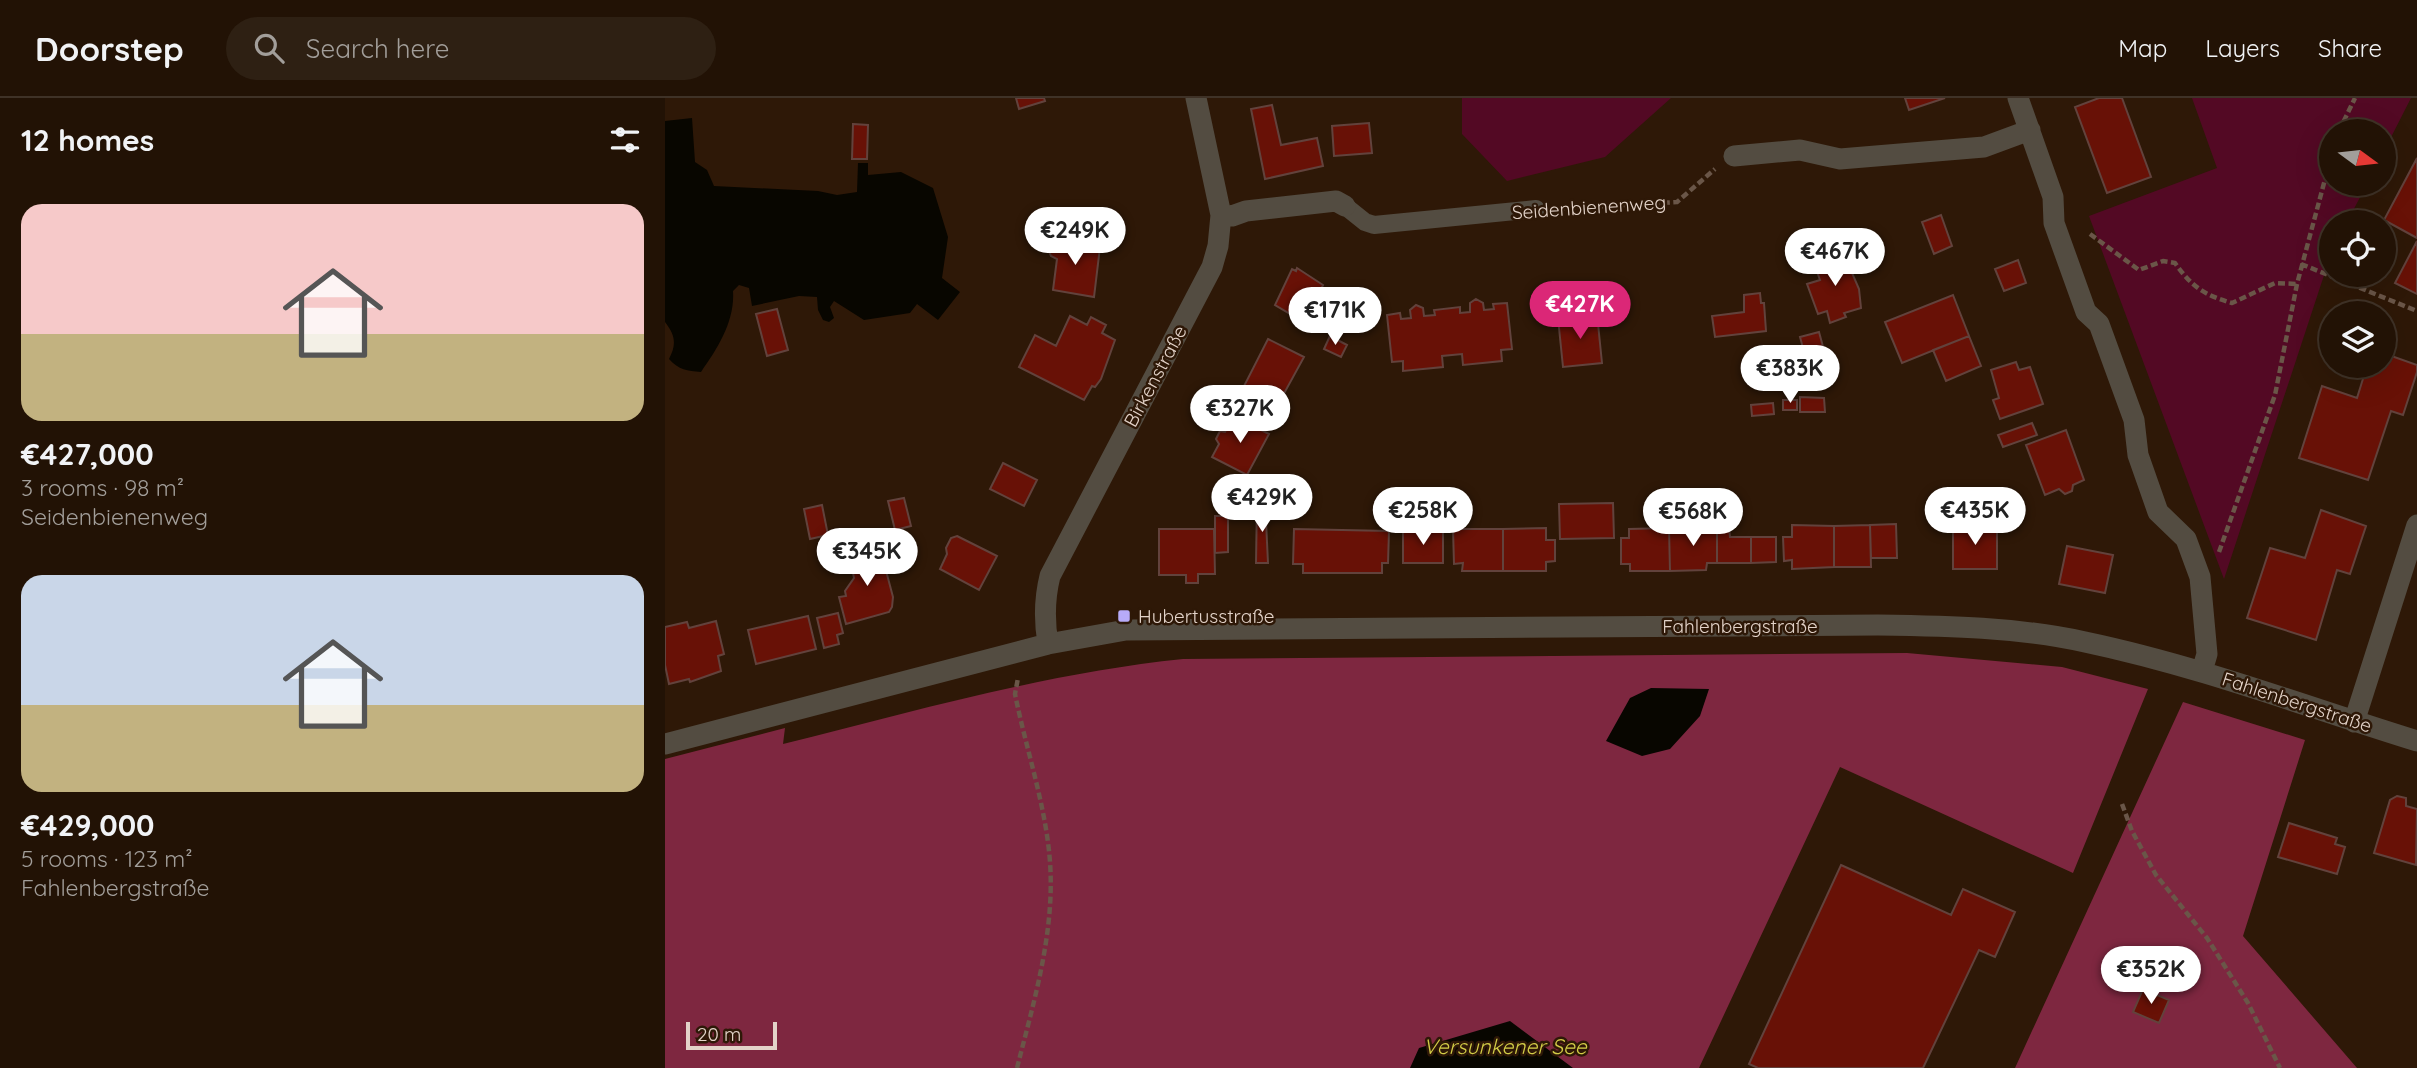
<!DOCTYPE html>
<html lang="en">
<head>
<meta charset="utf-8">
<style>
	body { margin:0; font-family:Quicksand,sans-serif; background:#2e2013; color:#f1f3f6; height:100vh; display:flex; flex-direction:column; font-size:26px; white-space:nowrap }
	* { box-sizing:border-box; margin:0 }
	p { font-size:23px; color:#a29e9a }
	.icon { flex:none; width:38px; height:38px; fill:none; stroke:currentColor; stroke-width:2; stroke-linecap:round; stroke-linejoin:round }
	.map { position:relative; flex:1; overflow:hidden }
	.details { display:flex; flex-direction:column; background:#221205; width:665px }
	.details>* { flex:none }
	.needle { width:46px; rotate:105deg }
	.fabs { position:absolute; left:1654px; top:21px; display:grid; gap:14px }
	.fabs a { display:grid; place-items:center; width:77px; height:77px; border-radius:50%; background:#221205; box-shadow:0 7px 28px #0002,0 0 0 2px #3f3227; font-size:35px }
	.scale { position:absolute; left:21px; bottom:18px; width:91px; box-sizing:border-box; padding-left:7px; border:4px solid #e3d3c9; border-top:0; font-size:19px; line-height:24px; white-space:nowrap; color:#e3d3c9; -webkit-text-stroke:5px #2e1807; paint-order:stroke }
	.price { position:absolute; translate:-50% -60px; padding:0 16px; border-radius:24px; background:#fff; color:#222; font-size:23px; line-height:46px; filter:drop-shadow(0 2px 4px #0008) }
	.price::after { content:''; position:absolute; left:50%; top:42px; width:21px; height:16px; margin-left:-10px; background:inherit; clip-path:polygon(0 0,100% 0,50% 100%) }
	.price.active { background:#db2777; color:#fff }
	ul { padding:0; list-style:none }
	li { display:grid; align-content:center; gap:14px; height:371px; padding:0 21px }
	li span { display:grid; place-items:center; height:217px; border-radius:21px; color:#555 }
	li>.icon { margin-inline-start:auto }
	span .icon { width:126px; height:126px; fill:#fffc; stroke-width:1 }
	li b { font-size:30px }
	h2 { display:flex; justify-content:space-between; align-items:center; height:84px; padding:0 21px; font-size:30px }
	header { display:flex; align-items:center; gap:42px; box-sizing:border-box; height:98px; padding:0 35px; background:#221205; border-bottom:2px solid #3f3227 }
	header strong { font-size:33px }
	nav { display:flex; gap:38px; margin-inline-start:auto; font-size:24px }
	.search { width:490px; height:63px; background:#2e2013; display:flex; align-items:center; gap:18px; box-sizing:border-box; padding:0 24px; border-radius:38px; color:#a29e9a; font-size:26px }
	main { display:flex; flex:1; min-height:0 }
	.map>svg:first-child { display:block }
	.green { fill:#530924 }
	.forest { fill:#7e2740 }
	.water { fill:#080600 }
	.building { fill:#681106; stroke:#62423c; stroke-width:2 }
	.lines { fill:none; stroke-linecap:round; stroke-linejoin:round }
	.path { stroke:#6a5648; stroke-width:4.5; stroke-dasharray:7 3.5; stroke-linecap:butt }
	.lane { stroke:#534c41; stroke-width:18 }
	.street { stroke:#534c41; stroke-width:21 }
	.poi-dot { fill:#b7abf8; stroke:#2e1807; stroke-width:2.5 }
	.labels { text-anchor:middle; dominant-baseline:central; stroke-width:5; stroke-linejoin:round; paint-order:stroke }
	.street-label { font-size:19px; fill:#e3d3c9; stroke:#2e1807 }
	.poi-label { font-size:19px; fill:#e3d3c9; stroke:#2e1807; text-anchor:start }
	.water-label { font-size:21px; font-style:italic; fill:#d3cd47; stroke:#2e1807 }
</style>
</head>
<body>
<header>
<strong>Doorstep</strong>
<div class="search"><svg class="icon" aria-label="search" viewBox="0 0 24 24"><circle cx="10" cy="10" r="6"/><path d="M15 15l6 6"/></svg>Search here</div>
<nav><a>Map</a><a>Layers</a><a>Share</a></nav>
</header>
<main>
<section class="details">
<h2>12 homes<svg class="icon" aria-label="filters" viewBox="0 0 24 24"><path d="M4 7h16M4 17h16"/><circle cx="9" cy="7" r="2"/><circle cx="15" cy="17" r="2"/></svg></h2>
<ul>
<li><span style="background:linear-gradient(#f6c9c9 60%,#c2b280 0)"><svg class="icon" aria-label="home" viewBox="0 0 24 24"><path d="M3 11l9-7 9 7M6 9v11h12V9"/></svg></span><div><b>€427,000</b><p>3 rooms · 98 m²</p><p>Seidenbienenweg</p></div></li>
<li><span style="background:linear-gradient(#c9d6e8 60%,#c2b280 0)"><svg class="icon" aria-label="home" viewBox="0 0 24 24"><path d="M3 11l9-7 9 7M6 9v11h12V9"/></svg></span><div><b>€429,000</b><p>5 rooms · 123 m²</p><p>Fahlenbergstraße</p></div></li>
</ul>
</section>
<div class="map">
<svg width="1752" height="970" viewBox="0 0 1752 970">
	<rect width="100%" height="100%" fill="#2e1807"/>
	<!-- green -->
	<path class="green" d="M797,0H1006L940,59L842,83L797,36Z
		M1527,0H1746L1719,53L1718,33H1666V86H1702L1682,124H1666V156L1559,481L1424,118L1552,70Z"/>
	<!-- forest -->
	<path class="forest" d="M1242,555L1397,569L1483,591L1408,775L1175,669L1034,970H0V661L120,630L118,646C250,613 382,575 518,561Z
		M1518,604L1640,642L1578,838L1692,970H1350Z"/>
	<!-- water -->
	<path class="water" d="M27,20L30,64L42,72L49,88L153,93L172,97L192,94L193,65H203V77L236,74L268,90L283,139L277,180L295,194L273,222L252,206L245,215L199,222L169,203L165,209L169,220L164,224L158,222L153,212L152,199L134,198L87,208L84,190L74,187L68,193C70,223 53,250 36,274C22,273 14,272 4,261C12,246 10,237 0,224V23Z
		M986,590L1044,591L1035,618L1005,651L977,658L941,643L965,600Z
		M845,923L908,970H745L754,950Z"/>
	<!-- building -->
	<path class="building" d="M351,0H379L380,3L354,11Z
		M1240,0H1280L1244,12Z
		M1434,0H1457L1486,79L1442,95L1410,9Z
		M607,7L616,47L652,40L658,68L600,81L586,11Z
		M704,25L707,55L669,58L667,28Z
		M188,26L203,27L202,61H187Z
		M1752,60V140L1719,122Z
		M1276,117L1287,148L1269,156L1257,124Z
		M392,142L435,149L429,199L388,192L392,161L386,158L382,149Z
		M1752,143V196L1730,185Z
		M1178,154L1194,191L1196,210L1179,215L1181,219L1165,225L1162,213L1153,216L1142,186L1155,182L1149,165Z
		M1353,162L1361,185L1339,193L1330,171Z
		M632,170L658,187L639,224L610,207L627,171L631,173Z
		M1095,195L1096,205H1099L1101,233L1050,239L1047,218L1079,214V197Z
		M1288,197L1304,238L1237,265L1220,224Z
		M811,201L818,205L819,212L829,211L828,206L842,205L847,251L836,252L837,263L798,267L797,256L777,258L778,269L738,273V263L727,264L722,217L735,215L736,221L746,220L745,212L751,207L758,210L759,218L770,217L769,212L795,209V215L805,214V205Z
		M112,211L123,252L102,258L91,216Z
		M932,216L937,265L898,269L893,220Z
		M405,218L422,227L426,219L441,227L437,235L450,242L436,281L430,289L427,288L419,302L354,269L370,237L391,248Z
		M1154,234L1163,267L1144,272L1135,239Z
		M665,238L682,247L676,259L659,251Z
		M1304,238L1316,268L1281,283L1268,252Z
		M603,241L639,259L610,312L576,294Z
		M1122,252L1126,276L1096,281L1095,267L1109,264L1107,254Z
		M1718,255L1752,267V274L1738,317L1726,313L1703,382L1634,360L1657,288L1692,300L1702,268H1718Z
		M1351,264L1354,272L1365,269L1378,306L1335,321L1328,302L1334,300L1326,272Z
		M1135,299L1159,300L1160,314H1135Z
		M1118,302H1132V312H1118Z
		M1108,305L1109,316L1087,318L1086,307Z
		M569,318L604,336L582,377L547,359L554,346L551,341L555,333L560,334Z
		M1367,325L1372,337L1338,349L1333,337Z
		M1401,332L1419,382L1408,387L1407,393L1400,396L1394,391L1380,397L1361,347Z
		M338,365L372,382L359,408L325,391Z
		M239,400L246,428L230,432L223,403Z
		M600,402L603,465H591L592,403Z
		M948,405L949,440L895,441L894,406Z
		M157,407L163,437L145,441L139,411Z
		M1656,412L1701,428L1685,476L1672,472L1651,542L1582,520L1605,450L1640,460Z
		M550,418H563V454L550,455Z
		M1231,426L1232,460H1206L1205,427Z
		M1127,427L1169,428V469L1127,471V462L1119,463L1118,439H1127Z
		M1205,427L1206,469H1169V428Z
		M1288,427H1332V471H1288Z
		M1052,429V465H1042L1041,472L1005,473L1004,430Z
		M1052,429H1064L1065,439H1086V465H1052Z
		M881,430V442H890V463L881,464V473H838V431Z
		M1004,430L1005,473H965V466H956V440H964V431Z
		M494,431H549L550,476H533V485H521V477H494Z
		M629,431L724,433L723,465H717V475H638V466H628Z
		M788,431H838V473H797L798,465L789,466Z
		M738,433H778V465H738Z
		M292,438L332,458L314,492L275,471L282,456L281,450L286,440Z
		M1086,439H1111V464L1086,465Z
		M1402,448L1448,457L1440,495L1394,486Z
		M215,450L228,499L227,509L224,514L181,526L174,499L181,498L180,493L189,480L185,459Z
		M173,515L178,535L172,537L174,546L159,550L152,520Z
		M143,518L151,551L91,566L83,532Z
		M51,523L59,556L53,558L56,573L25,584L24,581L4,586L0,567V529L22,524L24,530Z
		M1732,698L1741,700V708L1752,711L1751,767L1709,755L1725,702Z
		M1624,725L1672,740L1670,746L1680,749L1672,776L1613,759Z
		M1176,767L1286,817L1298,791L1350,814L1330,859L1314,852L1258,970H1093L1084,966Z
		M1478,891L1504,902L1494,925L1468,914Z"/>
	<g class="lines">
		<!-- path -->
		<path class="path" d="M1674,33L1690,0
			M893,111L1012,104L1050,71
			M1425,136L1474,172L1498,163L1510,165C1527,189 1539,197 1567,205L1610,185L1632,186
			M1636,166L1752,213
			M1554,454L1610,297L1632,186L1666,59
			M1457,706L1467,733L1491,777L1542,840L1583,905L1615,970
			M352,970C369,903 390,834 385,764C381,708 361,651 350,596L353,580"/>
		<!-- lane -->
		<path class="lane" d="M680,108L700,124L709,127L871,111"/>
		<!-- street -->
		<path class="street" d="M1353,0L1388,99L1389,125L1421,214L1434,226L1469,322L1473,357L1493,414L1521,441L1535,479L1542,556L1537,573
			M1069,58L1135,52L1175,61L1319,49L1365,32
			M556,117L567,118L581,113L671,103L680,108
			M383,546C379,522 379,502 385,478L547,169L553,148L556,117L531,0
			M1689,624L1752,427
			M0,646L383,546L461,532L1213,527C1283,528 1352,529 1420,544C1534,568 1642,609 1752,643"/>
	</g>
	<!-- markers -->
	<rect class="poi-dot" x="452" y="511" width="14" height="14" rx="3.5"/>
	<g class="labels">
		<!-- street labels -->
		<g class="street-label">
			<text transform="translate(924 109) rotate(-4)">Seidenbienenweg</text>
			<text transform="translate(490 278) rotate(-62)">Birkenstraße</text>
			<text x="1075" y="528">Fahlenbergstraße</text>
			<text transform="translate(1632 604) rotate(18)">Fahlenbergstraße</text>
		</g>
		<!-- poi labels -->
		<g class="poi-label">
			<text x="473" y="518">Hubertusstraße</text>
		</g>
		<!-- water labels -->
		<g class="water-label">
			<text x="840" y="948">Versunkener See</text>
		</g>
	</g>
</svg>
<div class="fabs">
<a><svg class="needle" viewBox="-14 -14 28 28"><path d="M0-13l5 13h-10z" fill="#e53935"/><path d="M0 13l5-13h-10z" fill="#a29e9a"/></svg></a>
<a><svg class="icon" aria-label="locate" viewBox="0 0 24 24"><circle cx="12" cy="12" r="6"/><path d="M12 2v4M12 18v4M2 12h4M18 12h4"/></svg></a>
<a><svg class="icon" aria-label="layers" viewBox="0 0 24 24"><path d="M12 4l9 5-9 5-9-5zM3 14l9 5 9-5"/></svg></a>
</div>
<div class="scale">20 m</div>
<b class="price" style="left:410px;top:169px">€249K</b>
<b class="price" style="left:1170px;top:190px">€467K</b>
<b class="price active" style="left:915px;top:243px">€427K</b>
<b class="price" style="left:670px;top:249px">€171K</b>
<b class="price" style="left:1125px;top:307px">€383K</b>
<b class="price" style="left:575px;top:347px">€327K</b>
<b class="price" style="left:597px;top:436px">€429K</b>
<b class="price" style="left:758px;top:449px">€258K</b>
<b class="price" style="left:1310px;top:449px">€435K</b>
<b class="price" style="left:1028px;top:450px">€568K</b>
<b class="price" style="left:202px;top:490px">€345K</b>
<b class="price" style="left:1486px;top:908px">€352K</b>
</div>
</main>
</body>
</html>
